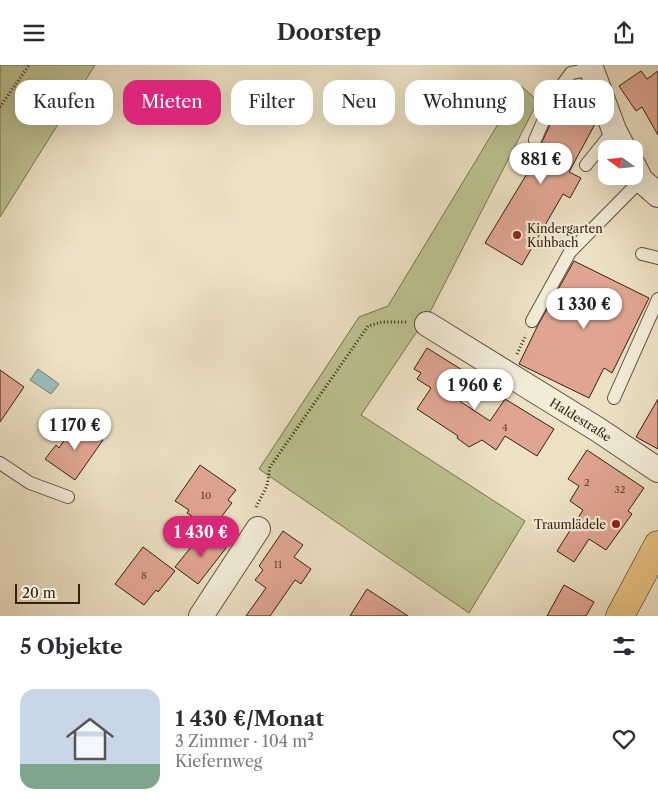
<!DOCTYPE html>
<html lang="de">
<head>
<meta charset="utf-8">
<style>
	body { margin:0; font-family:"Libre Caslon Text",serif; background:#f2f2f3; color:#2b2b33; height:100vh; display:flex; flex-direction:column; font-size:19px; white-space:nowrap }
	* { box-sizing:border-box; margin:0 }
	p { font-size:16px; color:#7c7c81 }
	.icon { flex:none; width:28px; height:28px; fill:none; stroke:currentColor; stroke-width:2; stroke-linecap:round; stroke-linejoin:round }
	.map { position:relative; height:551px; overflow:hidden }
	.side { display:flex; flex-direction:column; background:#fff; flex:1 }
	.side>* { flex:none }
	.guide { position:absolute; left:15px; top:15px; width:629px; height:45px; display:flex; gap:10px }
	.needle { width:32px; rotate:285deg }
	.tools { position:absolute; left:598px; top:75px; display:grid; gap:10px }
	.tools a { display:grid; place-items:center; width:45px; height:45px; border-radius:10px; background:#fff; box-shadow:0 5px 20px #0002; font-size:25px }
	.scale { position:absolute; left:15px; bottom:12px; width:65px; box-sizing:border-box; padding-left:5px; border:2px solid #35210e; border-top:0; font-size:14px; line-height:18px; white-space:nowrap; color:#35210e; -webkit-text-stroke:4px #f3ecd9; paint-order:stroke }
	.price { position:absolute; translate:-50% -42px; padding:0 11px; border-radius:18px; background:#fff; color:#222; font-size:16px; line-height:32px; filter:drop-shadow(0 1px 2px #0008) }
	.price::after { content:''; position:absolute; left:50%; top:30px; width:15px; height:11px; margin-left:-8px; background:inherit; clip-path:polygon(0 0,100% 0,50% 100%) }
	.price.current { background:#db2777; color:#fff }
	ul { padding:0; list-style:none }
	li { display:flex; align-items:center; gap:15px; height:125px; padding:0 20px }
	li+li { border-top:1px solid #e1e1e2 }
	li span { display:grid; place-items:center; flex:none; width:140px; height:100px; border-radius:15px; color:#555 }
	li>.icon { margin-inline-start:auto }
	span .icon { width:60px; height:60px; fill:#fffc; stroke-width:1 }
	li b { font-size:21px }
	h2 { display:flex; justify-content:space-between; align-items:center; height:60px; padding:0 20px; font-size:21px }
	.chip { padding:0 18px; border-radius:15px; background:#fff; box-shadow:0 5px 20px #0002; font-size:18px; line-height:45px }
	.chip.current { background:#db2777; color:#fff }
	header { display:flex; justify-content:space-between; align-items:center; height:65px; padding:0 20px; background:#fff; font-size:22px; font-weight:700 }
	.map>svg:first-child { display:block }
	.green { fill:#bdc190; stroke:#79714f }
	.water { fill:#9abcbc; stroke:#727e76 }
	.building { fill:#e0a592; stroke:#35210e }
	.lines { fill:none; stroke-linecap:round; stroke-linejoin:round }
	.lane-casing { stroke:#63513c; stroke-width:14 }
	.street-casing { stroke:#63513c; stroke-width:26 }
	.primary-casing { stroke:#35210e; stroke-width:29 }
	.path { stroke:#35210e; stroke-width:3; stroke-dasharray:1 2.5; stroke-linecap:butt }
	.lane { stroke:#f3ecd9; stroke-width:12 }
	.street { stroke:#f3ecd9; stroke-width:24 }
	.primary { stroke:#e6c082; stroke-width:28 }
	.poi-dot { fill:#8f2418; stroke:#f3ecd9; stroke-width:2 }
	.labels { text-anchor:middle; dominant-baseline:central; stroke-width:4.5; stroke-linejoin:round; paint-order:stroke }
	.number-label { font-size:10px; fill:#60422f }
	.poi-label { font-size:12px; fill:#35210e; stroke:#f3ecd9; text-anchor:start }
	.street-label { font-size:12px; fill:#35210e; stroke:#f3ecd9 }
</style>
</head>
<body>
<header><svg class="icon" aria-label="menu" viewBox="0 0 24 24"><path d="M4 6h16M4 12h16M4 18h16"/></svg>Doorstep<svg class="icon" aria-label="share" viewBox="0 0 24 24"><path d="M12 15V3M7 8l5-5 5 5M5 13v7h14v-7"/></svg></header>
<div class="map">
<svg width="658" height="551" viewBox="0 0 658 551">
	<rect width="100%" height="100%" fill="#ece1c4"/>
	<filter id="stains"><feTurbulence type="fractalNoise" baseFrequency=".004" numOctaves="4"/><feColorMatrix values="0 0 0 0 .2 0 0 0 0 .09 0 0 0 0 .02 0 0 0 .5 -.17"/></filter>
	<radialGradient id="worn" r=".72"><stop offset=".6" stop-color="#630" stop-opacity="0"/><stop offset="1" stop-color="#630" stop-opacity=".3"/></radialGradient>
	<!-- green -->
	<path class="green" d="M0,0H95L0,152Z
		M521,21L538,36L430,247L361,350L525,456L469,548L259,404L359,252L388,241Z"/>
	<!-- water -->
	<path class="water" d="M38,304L59,319L51,329L30,315Z"/>
	<!-- building -->
	<path class="building" d="M641,6L647,14L658,6V70L642,42L636,46L619,21Z
		M559,41L595,59L569,107L581,113L570,133L563,129L522,200L485,178L528,107L512,98L521,83L529,87L531,82L535,83L540,81Z
		M574,196L649,233L612,308L604,303L589,333L519,299L537,262Z
		M427,283L467,308L452,331L490,356L505,334L554,364L537,391L505,371L496,385L482,375L469,382L457,373L458,371L417,344L431,323L417,314L421,308L414,304Z
		M0,305L24,322L0,357Z
		M658,334V384L636,372Z
		M77,357L103,375L75,415L45,394L56,380L59,383Z
		M587,385L644,423L628,446L632,449L606,485L589,474L574,497L557,486L583,445L570,436L579,421L568,414Z
		M200,400L236,425L228,435L232,438L212,464L187,448L189,445L175,436Z
		M204,466L226,483L198,519L175,502Z
		M283,466L303,480L294,492L311,504L301,519L295,515L270,551H246L266,523L255,515L263,505L259,501Z
		M143,482L175,506L158,527L156,525L144,540L115,519Z
		M564,520L594,537L586,551H547Z
		M367,524L408,551H350Z"/>
	<g class="lines">
		<defs>
			<path id="lane" d="M535,75L554,31L571,8L592,4
				M586,100L614,65
				M642,189L658,193
				M532,256L570,187L641,115
				M614,333L658,234
				M0,398L30,418L68,432"/>
			<g id="street">
				<path d="M590,0L614,65L624,84"/>
				<path d="M634,101L641,115L658,130"/>
				<path id="s1" d="M427,259L597,364L658,405"/>
				<path d="M201,551L258,464"/>
			</g>
			<path id="primary" d="M620,551L658,480"/>
		</defs>
		<!-- lane casing -->
		<use href="#lane" class="lane-casing"/>
		<!-- street casing -->
		<use href="#street" class="street-casing"/>
		<!-- primary casing -->
		<use href="#primary" class="primary-casing"/>
		<!-- path -->
		<path class="path" d="M0,42L29,0
			M517,289L526,270
			M256,442L267,421L270,402L368,261L382,257H406"/>
		<!-- lane -->
		<use href="#lane" class="lane"/>
		<!-- street -->
		<use href="#street" class="street"/>
		<!-- primary -->
		<use href="#primary" class="primary"/>
	</g>
	<!-- markers -->
	<g class="poi-dot">
		<circle cx="517" cy="170" r="5"/>
		<circle cx="616" cy="459" r="5"/>
	</g>
	<g class="labels">
		<!-- number labels -->
		<g class="number-label">
			<text x="505" y="362">4</text>
			<text x="587" y="417">2</text>
			<text x="620" y="424">32</text>
			<text x="206" y="430">10</text>
			<text x="278" y="499">11</text>
			<text x="144" y="510">8</text>
		</g>
		<!-- poi labels -->
		<g class="poi-label">
			<text x="527" y="163">Kindergarten<tspan x="527" dy="14">Kuhbach</tspan></text>
			<text x="606" y="459" text-anchor="end">Traumlädele</text>
		</g>
		<!-- street labels -->
		<g class="street-label">
			<text stroke="none"><textPath href="#s1" startOffset="181">Haldestraße</textPath></text>
		</g>
	</g>
	<rect width="100%" height="100%" filter="url(#stains)"/>
	<rect width="100%" height="100%" fill="url(#worn)"/>
</svg>
<div class="tools">
<a><svg class="needle" viewBox="-14 -14 28 28"><path d="M0-13l5 13h-10z" fill="#e53935"/><path d="M0 13l5-13h-10z" fill="#7c7c81"/></svg></a>
</div>
<div class="scale">20 m</div>
<b class="price" style="left:541px;top:120px">881 €</b>
<b class="price" style="left:584px;top:265px">1 330 €</b>
<b class="price" style="left:475px;top:346px">1 960 €</b>
<b class="price" style="left:75px;top:386px">1 170 €</b>
<b class="price current" style="left:201px;top:493px">1 430 €</b>
<div class="guide">
<a class="chip">Kaufen</a>
<a class="chip current">Mieten</a>
<a class="chip">Filter</a>
<a class="chip">Neu</a>
<a class="chip">Wohnung</a>
<a class="chip">Haus</a>
</div>
</div>
<section class="side">
<h2>5 Objekte<svg class="icon" aria-label="filters" viewBox="0 0 24 24"><path d="M4 7h16M4 17h16"/><circle cx="9" cy="7" r="2"/><circle cx="15" cy="17" r="2"/></svg></h2>
<ul>
<li><span style="background:linear-gradient(#c9d6e8 75%,#7fa58c 0)"><svg class="icon" aria-label="home" viewBox="0 0 24 24"><path d="M3 11l9-7 9 7M6 9v11h12V9"/></svg></span><div><b>1 430 €/Monat</b><p>3 Zimmer · 104 m²</p><p>Kiefernweg</p></div><svg class="icon" aria-label="heart" viewBox="0 0 24 24"><path d="M12 20l-8-8c-3-5 5-10 8-4 3-6 11-1 8 4z"/></svg></li>
</ul>
</section>
</body>
</html>
